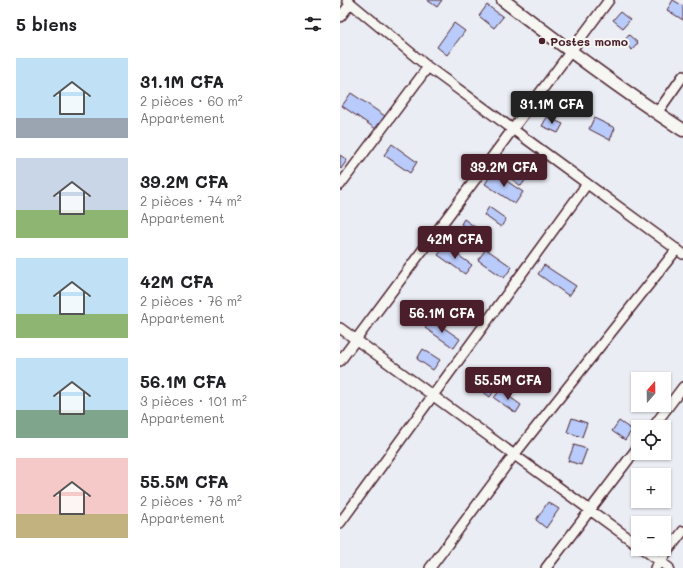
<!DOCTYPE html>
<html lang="fr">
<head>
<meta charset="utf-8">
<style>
	body { margin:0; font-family:Mali,sans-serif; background:#f6f6f6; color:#202124; height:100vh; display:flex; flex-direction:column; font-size:15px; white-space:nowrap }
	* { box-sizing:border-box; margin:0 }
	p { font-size:13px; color:#757577 }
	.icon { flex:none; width:22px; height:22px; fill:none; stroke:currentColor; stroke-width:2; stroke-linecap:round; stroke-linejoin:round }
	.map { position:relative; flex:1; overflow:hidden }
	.drawer { display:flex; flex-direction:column; background:#fff; width:340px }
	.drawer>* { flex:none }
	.needle { width:26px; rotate:20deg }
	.fabs { position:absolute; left:291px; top:372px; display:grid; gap:8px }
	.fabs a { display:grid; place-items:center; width:40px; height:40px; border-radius:0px; background:#fff; box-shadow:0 1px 3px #0004; font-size:20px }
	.price { position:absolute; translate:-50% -34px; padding:0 9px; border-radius:4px; background:#4a1f2b; color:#fff; font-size:13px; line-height:26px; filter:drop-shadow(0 1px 2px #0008) }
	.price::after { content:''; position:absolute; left:50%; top:24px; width:12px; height:9px; margin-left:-6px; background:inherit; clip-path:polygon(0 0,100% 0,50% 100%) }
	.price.on { background:#222; color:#fff }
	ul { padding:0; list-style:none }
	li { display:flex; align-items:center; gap:12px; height:100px; padding:0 16px }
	li span { display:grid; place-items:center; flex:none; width:112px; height:80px; border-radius:0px; color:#555 }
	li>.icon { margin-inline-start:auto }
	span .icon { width:48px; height:48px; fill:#fffc; stroke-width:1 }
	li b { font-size:17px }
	h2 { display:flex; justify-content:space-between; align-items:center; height:48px; padding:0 16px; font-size:17px }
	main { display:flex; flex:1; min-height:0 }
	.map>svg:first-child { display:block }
	.building { fill:#b9cbfb; stroke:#4a1f2b }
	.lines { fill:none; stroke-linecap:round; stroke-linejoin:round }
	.minor-casing { stroke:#4a1f2b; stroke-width:12 }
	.tertiary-casing { stroke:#4a1f2b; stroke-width:15 }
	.minor { stroke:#f6f6f2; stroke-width:9 }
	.tertiary { stroke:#f6f6f2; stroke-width:12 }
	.poi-dot { fill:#4a1f2b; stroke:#f6f6f2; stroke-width:1.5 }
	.labels { text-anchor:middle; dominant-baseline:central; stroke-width:4; stroke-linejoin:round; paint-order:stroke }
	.poi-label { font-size:12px; font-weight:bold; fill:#4a1f2b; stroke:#f6f6f2; text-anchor:start }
</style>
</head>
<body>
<main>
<section class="drawer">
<h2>5 biens<svg class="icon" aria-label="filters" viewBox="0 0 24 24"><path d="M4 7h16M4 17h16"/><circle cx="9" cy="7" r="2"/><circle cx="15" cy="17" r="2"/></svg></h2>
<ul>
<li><span style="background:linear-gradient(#bfe0f5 75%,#9aa5b1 0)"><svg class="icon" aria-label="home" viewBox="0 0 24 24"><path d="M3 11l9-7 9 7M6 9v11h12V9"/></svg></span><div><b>31.1M CFA</b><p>2 pièces · 60 m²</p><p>Appartement</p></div></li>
<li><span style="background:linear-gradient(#c9d6e8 65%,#8fb573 0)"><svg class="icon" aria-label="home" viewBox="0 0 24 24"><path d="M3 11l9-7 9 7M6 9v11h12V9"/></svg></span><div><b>39.2M CFA</b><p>2 pièces · 74 m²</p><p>Appartement</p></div></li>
<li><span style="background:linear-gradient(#bfe0f5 70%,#8fb573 0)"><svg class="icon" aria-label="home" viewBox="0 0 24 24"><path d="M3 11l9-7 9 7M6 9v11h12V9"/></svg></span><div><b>42M CFA</b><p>2 pièces · 76 m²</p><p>Appartement</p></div></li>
<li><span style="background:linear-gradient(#bfe0f5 65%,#7fa58c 0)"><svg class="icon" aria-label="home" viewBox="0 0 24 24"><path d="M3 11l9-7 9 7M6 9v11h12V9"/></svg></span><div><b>56.1M CFA</b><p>3 pièces · 101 m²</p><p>Appartement</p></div></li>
<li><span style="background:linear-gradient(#f6c9c9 70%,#c2b280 0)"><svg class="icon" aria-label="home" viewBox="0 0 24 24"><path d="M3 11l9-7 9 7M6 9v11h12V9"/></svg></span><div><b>55.5M CFA</b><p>2 pièces · 78 m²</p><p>Appartement</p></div></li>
</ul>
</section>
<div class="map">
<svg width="343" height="568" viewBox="0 0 343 568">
	<rect width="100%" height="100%" fill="#eaedf4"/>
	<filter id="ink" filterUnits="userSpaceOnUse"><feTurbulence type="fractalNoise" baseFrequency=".025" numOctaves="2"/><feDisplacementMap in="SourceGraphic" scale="8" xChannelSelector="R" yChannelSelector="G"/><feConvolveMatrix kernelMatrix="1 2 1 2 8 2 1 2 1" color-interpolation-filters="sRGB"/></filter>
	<g filter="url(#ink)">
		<!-- building -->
		<path class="building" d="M87,0H102L97,7Z
			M333,0L343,6V20L327,10Z
			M147,5L163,17L154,28L139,16Z
			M280,12L290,20L283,28L273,20Z
			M114,23L125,31L107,55L97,47Z
			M289,35L298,43L292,50L283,42Z
			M11,93L45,116L36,129L2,106Z
			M207,117L223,124L218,133L202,126Z
			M254,118L275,128L270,140L249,129Z
			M52,144L77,162L70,173L44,155Z
			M0,155L7,160L1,169L0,168Z
			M168,161L189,175L181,186L161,171Z
			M153,172L183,192L175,204L145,184Z
			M149,207L166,219L161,227L144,215Z
			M124,219L145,234L142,239L121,224Z
			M105,246L132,265L125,274L98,255Z
			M146,249L172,267L164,278L138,260Z
			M204,265L236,286L229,296L198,274Z
			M91,319L120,339L114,348L85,328Z
			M83,349L100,360L93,370L77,359Z
			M153,375L161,380L150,397L142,391Z
			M160,390L181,405L176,413L154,398Z
			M232,418L247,423L242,437L227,432Z
			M279,421L292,430L285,440L272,431Z
			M234,445L247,449L241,465L228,461Z
			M208,502L219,509L206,528L196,520Z"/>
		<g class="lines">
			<defs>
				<path id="minor" d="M7,0L88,67L343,254
					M0,17L11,3
					M317,113L343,76
					M0,185L88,67
					M0,328L298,545
					M0,361L269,0
					M313,427L343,387
					M0,523L247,184
					M303,549L329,568
					M90,568L174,455L337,249
					M206,568L298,447
					M315,568L343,531"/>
				<path id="tertiary" d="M163,0C222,45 281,90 343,130"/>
			</defs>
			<!-- minor casing -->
			<use href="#minor" class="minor-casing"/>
			<!-- tertiary casing -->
			<use href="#tertiary" class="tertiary-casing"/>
			<!-- minor -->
			<use href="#minor" class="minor"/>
			<!-- tertiary -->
			<use href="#tertiary" class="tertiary"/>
		</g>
	</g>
	<!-- markers -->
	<circle class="poi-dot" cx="202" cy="41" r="4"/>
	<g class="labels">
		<!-- poi labels -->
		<g class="poi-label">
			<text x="210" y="41">Postes momo</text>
		</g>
	</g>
</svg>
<div class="fabs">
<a><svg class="needle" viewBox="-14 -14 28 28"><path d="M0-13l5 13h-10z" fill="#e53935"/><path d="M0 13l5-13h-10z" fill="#757577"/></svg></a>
<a><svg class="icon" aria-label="locate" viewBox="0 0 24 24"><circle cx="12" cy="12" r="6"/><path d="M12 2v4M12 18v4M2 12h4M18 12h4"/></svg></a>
<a>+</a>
<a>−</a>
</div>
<b class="price on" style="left:212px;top:125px">31.1M CFA</b>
<b class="price" style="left:164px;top:188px">39.2M CFA</b>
<b class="price" style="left:115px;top:260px">42M CFA</b>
<b class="price" style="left:102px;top:334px">56.1M CFA</b>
<b class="price" style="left:168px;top:401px">55.5M CFA</b>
</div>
</main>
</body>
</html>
